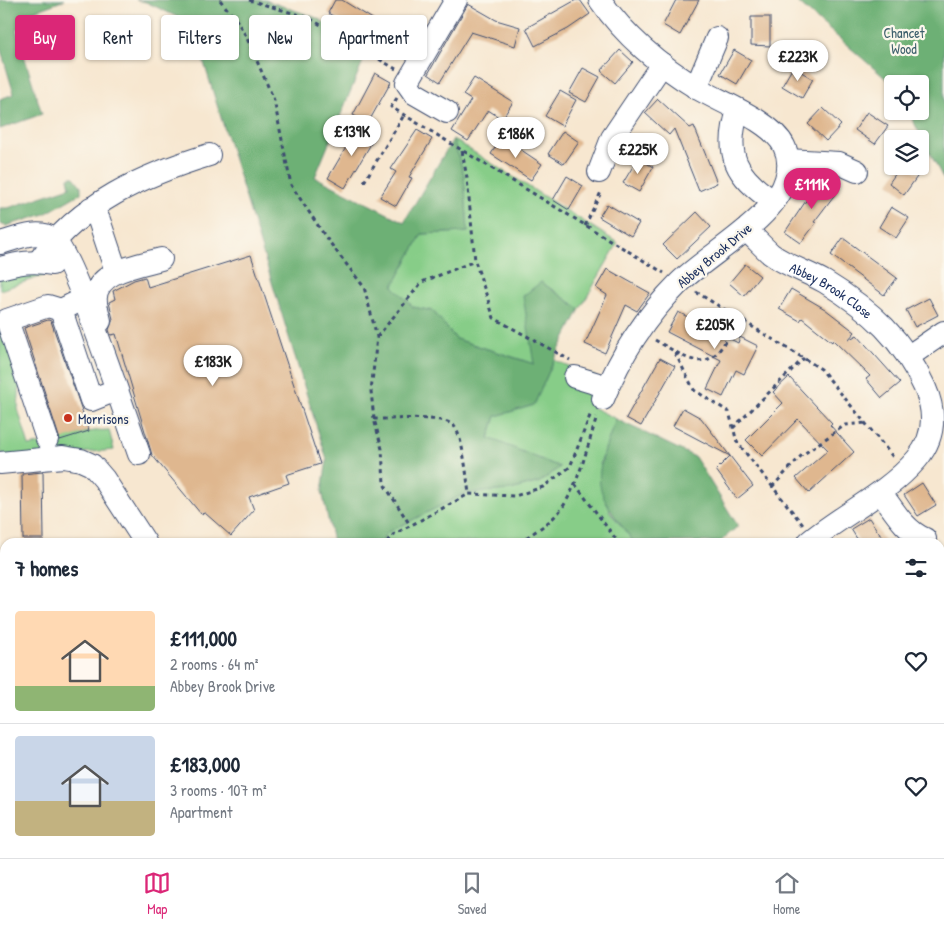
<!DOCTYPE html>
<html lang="en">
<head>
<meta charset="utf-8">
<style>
	body { margin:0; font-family:"Patrick Hand",sans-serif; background:#f2f2f3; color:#1f2937; height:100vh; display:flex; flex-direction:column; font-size:19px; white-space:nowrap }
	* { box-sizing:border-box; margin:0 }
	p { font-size:16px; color:#747a83 }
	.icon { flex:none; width:28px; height:28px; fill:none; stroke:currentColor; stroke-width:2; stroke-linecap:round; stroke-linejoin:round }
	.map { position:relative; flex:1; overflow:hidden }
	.details { position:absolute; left:0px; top:538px; width:945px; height:321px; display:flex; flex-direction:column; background:#fff; border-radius:15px 15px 0 0; box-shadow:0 1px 4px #0004 }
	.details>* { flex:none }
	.banner { position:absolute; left:15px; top:15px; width:500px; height:45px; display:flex; gap:10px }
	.controls { position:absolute; left:884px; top:75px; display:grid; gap:10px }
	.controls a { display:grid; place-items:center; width:45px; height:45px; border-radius:5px; background:#fff; box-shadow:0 1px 4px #0004; font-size:25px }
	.price { position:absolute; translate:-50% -42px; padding:0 11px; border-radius:18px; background:#fff; color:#222; font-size:16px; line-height:32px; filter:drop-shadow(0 1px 2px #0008) }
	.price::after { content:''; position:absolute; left:50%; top:30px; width:15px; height:11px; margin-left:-8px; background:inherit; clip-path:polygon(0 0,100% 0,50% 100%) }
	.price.active { background:#db2777; color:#fff }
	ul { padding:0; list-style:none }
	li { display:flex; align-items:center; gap:15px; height:125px; padding:0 15px }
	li+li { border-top:1px solid #e0e1e3 }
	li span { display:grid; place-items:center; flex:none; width:140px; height:100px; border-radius:5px; color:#555 }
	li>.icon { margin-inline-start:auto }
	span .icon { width:60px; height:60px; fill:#fffc; stroke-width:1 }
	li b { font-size:21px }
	h2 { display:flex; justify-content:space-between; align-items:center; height:60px; padding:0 15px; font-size:21px }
	.chip { padding:0 18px; border-radius:5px; background:#fff; box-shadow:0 1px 4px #0004; font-size:18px; line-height:45px }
	.chip.active { background:#db2777; color:#fff }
	.dock { display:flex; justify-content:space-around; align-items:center; height:70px; border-top:1px solid #e0e1e3; background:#fff; font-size:14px; color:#747a83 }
	.dock a { display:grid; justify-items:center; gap:2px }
	.dock .active { color:#db2777 }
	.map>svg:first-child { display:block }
	.green { fill:#87cd88; stroke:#517e73 }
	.forest { fill:#6db074; stroke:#447069 }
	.building { fill:#dfb78f }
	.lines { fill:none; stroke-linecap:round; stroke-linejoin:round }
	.minor-casing { stroke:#3c4b6f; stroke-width:24 }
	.path { stroke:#3c4b6f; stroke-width:3; stroke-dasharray:4 4; stroke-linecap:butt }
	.minor { stroke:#fff; stroke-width:22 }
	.poi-dot { fill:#c8321e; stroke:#fbf7ec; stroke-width:2 }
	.labels { text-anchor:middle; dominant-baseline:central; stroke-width:4.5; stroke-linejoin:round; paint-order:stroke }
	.park-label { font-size:14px; fill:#3b5e6b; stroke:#fbf7ec }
	.street-label { font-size:14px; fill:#1b2f5e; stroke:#fbf7ec }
	.poi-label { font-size:14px; fill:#1b2f5e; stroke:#fbf7ec; text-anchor:start }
</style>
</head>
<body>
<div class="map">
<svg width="944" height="858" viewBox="0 0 944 858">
	<rect width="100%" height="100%" fill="#fbf7ec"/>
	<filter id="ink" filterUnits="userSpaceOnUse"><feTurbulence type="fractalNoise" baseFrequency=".02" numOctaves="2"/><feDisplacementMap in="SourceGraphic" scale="10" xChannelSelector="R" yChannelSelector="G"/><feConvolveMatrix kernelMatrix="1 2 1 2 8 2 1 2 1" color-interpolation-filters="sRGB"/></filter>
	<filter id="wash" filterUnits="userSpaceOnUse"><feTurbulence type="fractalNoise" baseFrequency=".0096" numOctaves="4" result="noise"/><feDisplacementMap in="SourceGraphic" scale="20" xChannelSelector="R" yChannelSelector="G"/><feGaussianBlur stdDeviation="1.12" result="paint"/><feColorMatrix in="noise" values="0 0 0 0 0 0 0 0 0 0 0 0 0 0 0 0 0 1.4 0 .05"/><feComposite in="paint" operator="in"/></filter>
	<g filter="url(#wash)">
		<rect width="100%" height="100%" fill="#f7e7d0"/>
		<!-- green -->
		<path class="green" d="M453,139L618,243L580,309L541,282L535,364L456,339L433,311L413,307L393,286L422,234L468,232L464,175Z
			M40,272L46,275L0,290V278L15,274Z
			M0,319L20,381L18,409L29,446C56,441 82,430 109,430L114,450L5,460L0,449Z
			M554,360L601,379L592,407L616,419L600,463L610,512L634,542H382L386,533L466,493L510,490L540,482L560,467L489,439L496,416L534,405Z"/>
		<!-- forest -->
		<path class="forest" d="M0,0H65L26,14L27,24L16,29L42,114L0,129V99L14,94L0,47Z
			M136,0H265L317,18L368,49L315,177L404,222L453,139L464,175L468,232L422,234L393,286L413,307L433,311L456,339L534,364L523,296L541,282L580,309L554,360L534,405L496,416L489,438L560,467L540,482L510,490L466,493L386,533L382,542H333L322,491L327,460L192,24L146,2Z
			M795,0H944V180L908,111H920V84H892Z
			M71,177H74L81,186V193L45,214L6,226L0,224V208H8L70,187L68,178Z
			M616,419L695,457L738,526L720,542H634C591,487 592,483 616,419Z
			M944,606V854L936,858H225L228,854H940V608Z"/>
		<g id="blocks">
			<!-- building -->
			<path class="building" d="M335,0H342L413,44L406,54L368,31L366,36L328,13Z
				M576,0H580L590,14L568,29L535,46L526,28Z
				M676,0H699L680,35L663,25Z
				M468,4L496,20L520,27L515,46L471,32L440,82L428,74Z
				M751,17H770V46L751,45Z
				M620,50L633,62L615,83L601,71Z
				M734,50L751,60L737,84L720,74Z
				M793,67L813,79L802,98L782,86Z
				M583,68L600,77L586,102L569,93Z
				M375,73L391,82L368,123L353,115Z
				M474,78L513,102L502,119L488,110L468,141L452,131L471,100L463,95Z
				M560,91L576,100L562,126L545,116Z
				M658,99L690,128L694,126L717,183L699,191L674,129L669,135L645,113Z
				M823,108L841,125L826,141L808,124Z
				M867,112L888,126L875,144L855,130Z
				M358,127L375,137L345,188L328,178Z
				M417,130L432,139L409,177L412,178L396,206L380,197L396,172L391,169Z
				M563,131L579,142L564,164L548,154Z
				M502,137L542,164L531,180L491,154Z
				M638,158L653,167L639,192L623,183Z
				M901,166H908L919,174L904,195L889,183Z
				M567,176L583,186L569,210L553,200Z
				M822,177L839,189L814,222L816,223L801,243L785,232Z
				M607,204L639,223L631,236L599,217Z
				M891,207L909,218L896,238L879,227Z
				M697,212L711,227L677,259L663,245Z
				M843,238L897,278L884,295L831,255Z
				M251,255L320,464L286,475L289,483L249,497L254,510L231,536L205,513L201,514L152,455L116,334L111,335L109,330L113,319L109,302L115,299L113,291L134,280L145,277L148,287Z
				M745,264L760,276L744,296L729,283Z
				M607,269L650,293L637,311L626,305L605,353L585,344L607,295L596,288Z
				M791,289L825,309L855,332L848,340L857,335L900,383L882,398L866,379L870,376L833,340L832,342L802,318L800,321L779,309Z
				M929,298L938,315L915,327L906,310Z
				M678,312L738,343L740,337L758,346L744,374L736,370L723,397L707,389L721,360L667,332Z
				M48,320L51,321L89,431L60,440L24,328Z
				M660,358L675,366L641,426L626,418Z
				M789,377L832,423L830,425L854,452L809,493L796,478L828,450L798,419L762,456L746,440L783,403L773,392Z
				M683,408L701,418L730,456L673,426Z
				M730,456L753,486L737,499L716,470Z
				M43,472L44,539H23L22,474Z
				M922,483L936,505L918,516L904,495Z
				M869,518L885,542H859L851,529Z"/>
		</g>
	</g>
	<g filter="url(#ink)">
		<use href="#blocks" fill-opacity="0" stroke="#3c4b6f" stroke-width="1"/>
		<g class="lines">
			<defs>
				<g id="minor">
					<path d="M600,0C624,35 660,66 697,88C720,102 772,121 784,146C789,156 789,169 786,179C775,219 707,255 679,283C646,316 620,356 603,399"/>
					<path d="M696,88L717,38"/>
					<path d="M738,111C724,154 736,177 773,201"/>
					<path d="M447,112L414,93L407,83L456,0"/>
					<path d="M788,160L839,163L857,171"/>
					<path d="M599,172L612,138L662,64"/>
					<path d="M91,208L99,220L116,271"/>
					<path id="s1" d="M746,230C755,238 763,247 771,254C787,266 808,272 825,282C871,310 903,339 925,388C936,413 935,437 917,459C886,495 844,513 809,542"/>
					<path d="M0,243C16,239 37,229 52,238C71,248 128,423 139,454"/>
					<path d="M39,261C80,203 143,175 209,155"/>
					<path d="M0,268C18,263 33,260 52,264"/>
					<path d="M73,304L61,310L91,400L116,390"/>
					<path d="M100,321C99,315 96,308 96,302C92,271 140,265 161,259"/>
					<path d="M909,356L944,332"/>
					<path d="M575,377L608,387"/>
					<path d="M47,439L7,320L48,306L61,310"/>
					<path d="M0,463L63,457L81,460L92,465L104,479L145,542"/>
					<path d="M881,493C893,509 905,531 925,539"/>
				</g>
			</defs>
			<!-- minor casing -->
			<use href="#minor" class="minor-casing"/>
			<!-- path -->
			<path class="path" d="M220,0L237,21L246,36L274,100L291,185L327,239L364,287L377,337L371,391L374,419L382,449L384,484L410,525
				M249,0L309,18L396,69
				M397,98L391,107L664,273
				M462,151L467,178L475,261L494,318L570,360
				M364,182L404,115
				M585,226L602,190
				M696,292L821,369L893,457
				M377,337L422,282L475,261
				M655,340L674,351L694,390L729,412L737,442L803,525
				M676,352C714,376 722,346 739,317
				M374,419C391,420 443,414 454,426C463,436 467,479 469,494
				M733,428L804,358
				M575,484L618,542
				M772,487L801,456L845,425L866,423
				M387,542L391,536L469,494L515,496L543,487L570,467L591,413
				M520,542C534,532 552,522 562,508C580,481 587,447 597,417
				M940,668L944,665
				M940,816L944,815
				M402,854H422
				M301,858L302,854
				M322,858L336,854
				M833,858L844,854"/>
			<!-- minor -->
			<use href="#minor" class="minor"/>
		</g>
	</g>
	<!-- markers -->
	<circle class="poi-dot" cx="68" cy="418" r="5"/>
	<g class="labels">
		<!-- park labels -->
		<g class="park-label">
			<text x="904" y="32">Chancet<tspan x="904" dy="16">Wood</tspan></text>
		</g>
		<!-- street labels -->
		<g class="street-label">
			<text transform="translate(714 255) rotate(-40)">Abbey Brook Drive</text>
			<text stroke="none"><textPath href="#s1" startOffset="105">Abbey Brook Close</textPath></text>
		</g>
		<!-- poi labels -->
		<g class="poi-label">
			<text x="78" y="418">Morrisons</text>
		</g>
	</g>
</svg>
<div class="controls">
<a><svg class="icon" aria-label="locate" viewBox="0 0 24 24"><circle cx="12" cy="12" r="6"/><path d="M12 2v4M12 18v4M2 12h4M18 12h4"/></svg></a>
<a><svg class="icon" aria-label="layers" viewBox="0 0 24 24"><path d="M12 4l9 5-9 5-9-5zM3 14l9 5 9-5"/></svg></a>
</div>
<b class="price" style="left:798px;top:82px">£223K</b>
<b class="price" style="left:352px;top:157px">£139K</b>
<b class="price" style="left:516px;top:159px">£186K</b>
<b class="price" style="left:638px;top:175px">£225K</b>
<b class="price active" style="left:812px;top:210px">£111K</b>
<b class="price" style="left:715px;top:350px">£205K</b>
<b class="price" style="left:213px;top:387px">£183K</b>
<div class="banner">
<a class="chip active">Buy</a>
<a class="chip">Rent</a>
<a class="chip">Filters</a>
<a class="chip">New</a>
<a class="chip">Apartment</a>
</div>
<section class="details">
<h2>7 homes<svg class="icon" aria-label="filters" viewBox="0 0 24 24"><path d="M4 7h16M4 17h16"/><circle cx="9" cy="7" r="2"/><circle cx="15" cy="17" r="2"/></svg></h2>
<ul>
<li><span style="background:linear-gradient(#ffd9b3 75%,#8fb573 0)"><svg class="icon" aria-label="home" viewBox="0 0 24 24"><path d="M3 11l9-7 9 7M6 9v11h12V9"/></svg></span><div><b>£111,000</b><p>2 rooms · 64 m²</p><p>Abbey Brook Drive</p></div><svg class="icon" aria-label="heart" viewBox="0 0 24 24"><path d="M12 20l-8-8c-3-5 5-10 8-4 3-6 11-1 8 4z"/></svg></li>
<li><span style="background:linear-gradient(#c9d6e8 65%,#c2b280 0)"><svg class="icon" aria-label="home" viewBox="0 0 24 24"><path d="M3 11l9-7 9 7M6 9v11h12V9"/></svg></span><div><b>£183,000</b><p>3 rooms · 107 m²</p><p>Apartment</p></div><svg class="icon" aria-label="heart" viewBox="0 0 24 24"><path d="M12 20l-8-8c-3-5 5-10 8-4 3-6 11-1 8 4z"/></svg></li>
</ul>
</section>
</div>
<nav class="dock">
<a class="active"><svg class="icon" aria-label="map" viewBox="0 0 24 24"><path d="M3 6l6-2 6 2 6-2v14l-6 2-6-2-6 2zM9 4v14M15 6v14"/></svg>Map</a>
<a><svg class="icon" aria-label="saved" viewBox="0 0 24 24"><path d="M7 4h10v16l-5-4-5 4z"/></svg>Saved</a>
<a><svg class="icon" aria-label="home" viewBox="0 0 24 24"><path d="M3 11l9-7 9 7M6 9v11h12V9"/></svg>Home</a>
</nav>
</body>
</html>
